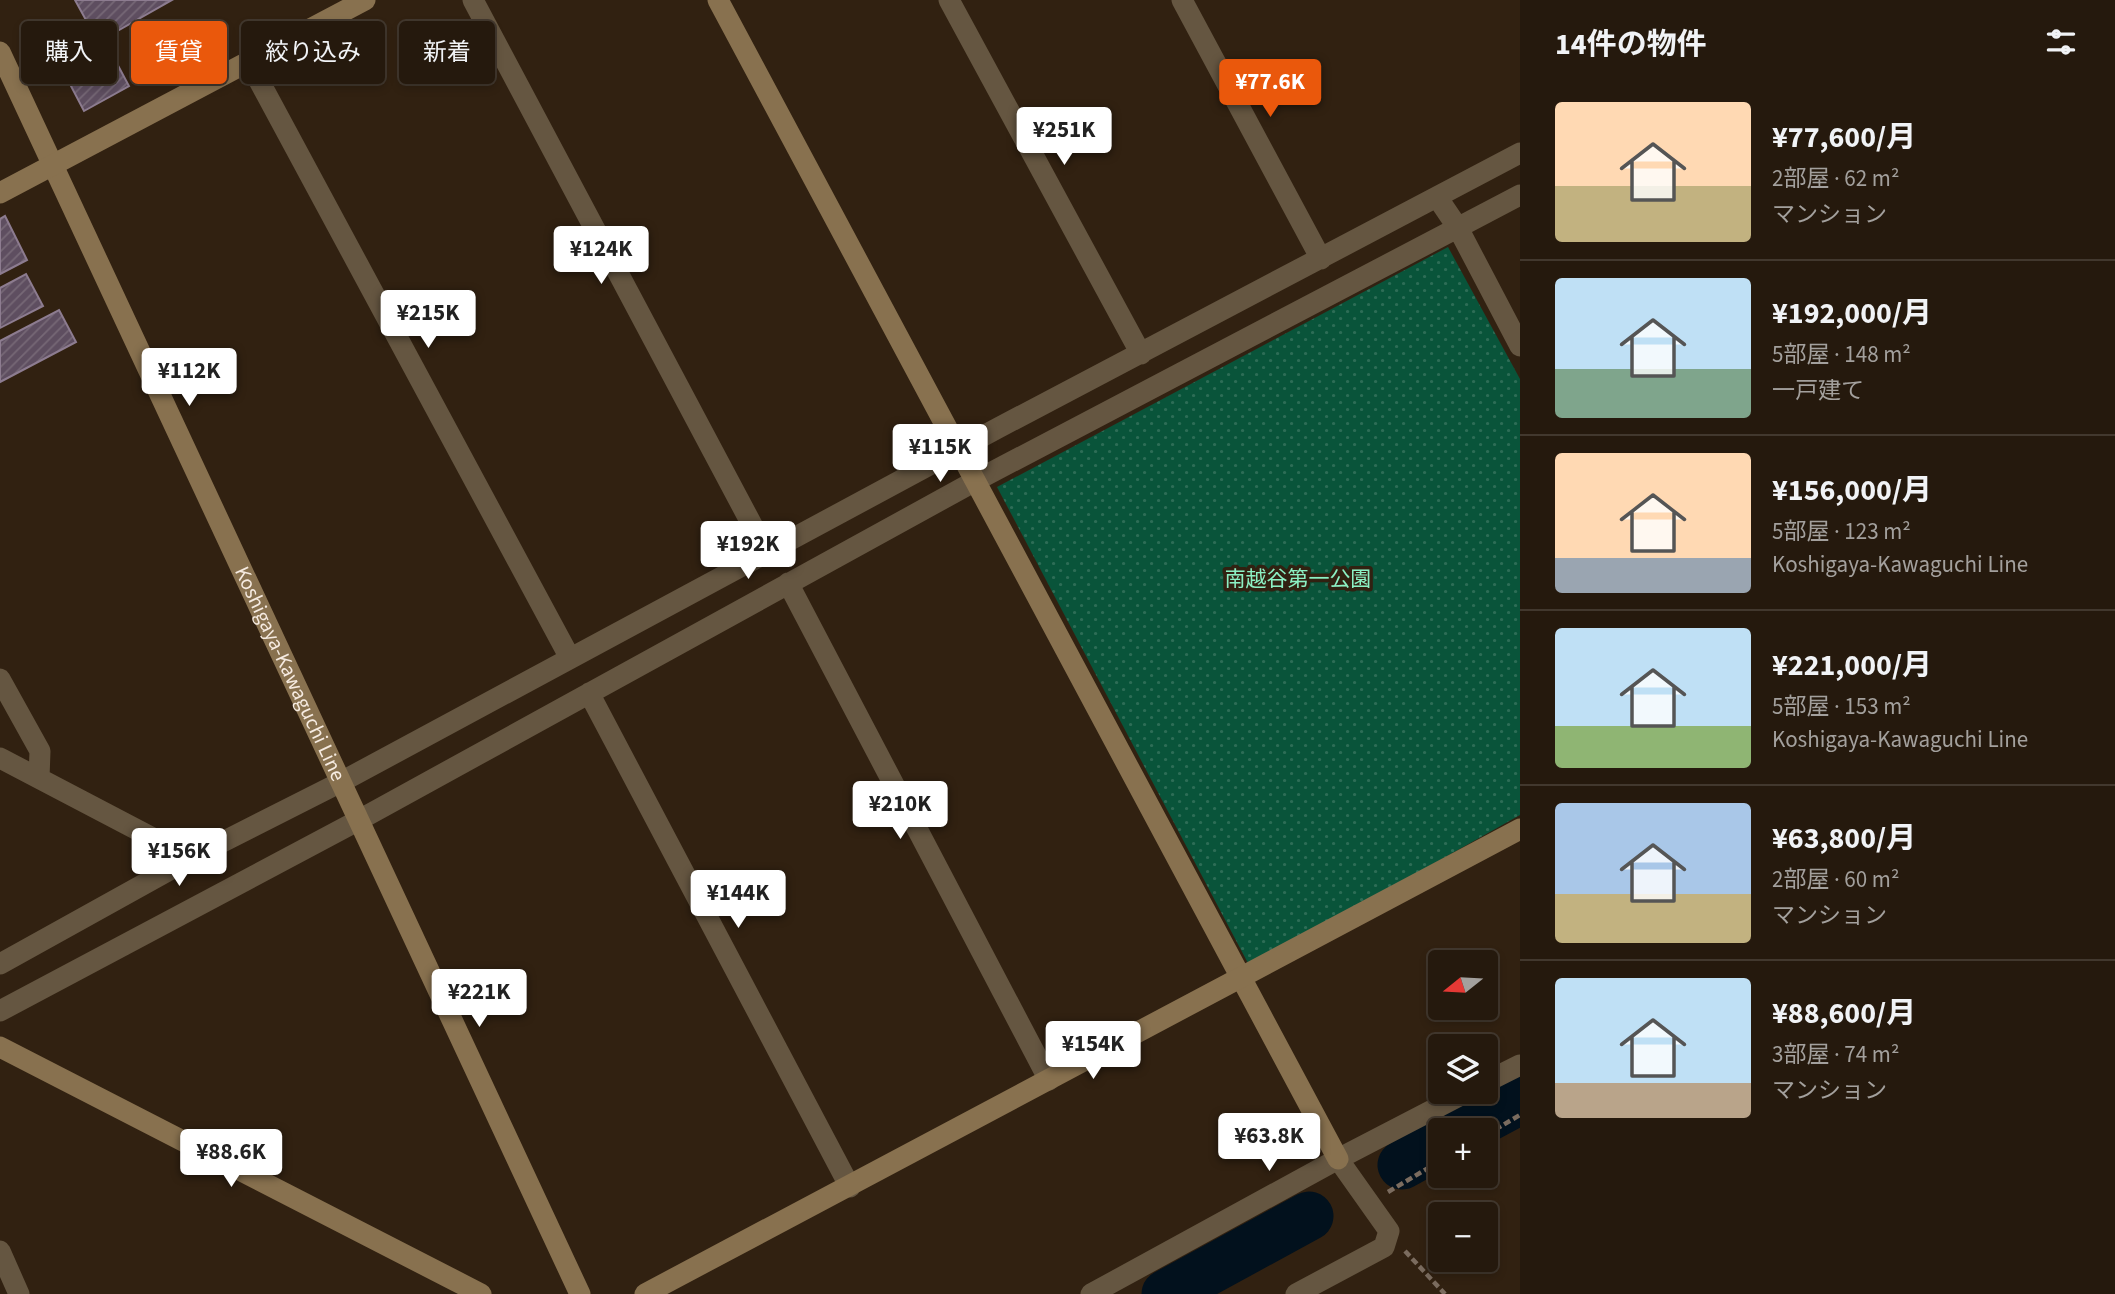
<!DOCTYPE html>
<html lang="ja">
<head>
<meta charset="utf-8">
<style>
	body { margin:0; font-family:"Source Sans 3","Noto Sans JP",sans-serif; background:#31261b; color:#f1f3f6; height:100vh; display:flex; flex-direction:column; font-size:26px; white-space:nowrap }
	* { box-sizing:border-box; margin:0 }
	p { font-size:23px; color:#a3a09d }
	.icon { flex:none; width:38px; height:38px; fill:none; stroke:currentColor; stroke-width:2; stroke-linecap:round; stroke-linejoin:round }
	.map { position:relative; flex:1; overflow:hidden }
	.side { display:flex; flex-direction:column; background:#25190d; width:595px }
	.side>* { flex:none }
	.top-card { position:absolute; left:21px; top:21px; width:665px; height:63px; display:flex; gap:14px }
	.needle { width:46px; rotate:252deg }
	.buttons { position:absolute; left:1428px; top:950px; display:grid; gap:14px }
	.buttons a { display:grid; place-items:center; width:70px; height:70px; border-radius:7px; background:#25190d; box-shadow:0 4px 10px #0003,0 0 0 2px #42382e; font-size:35px }
	.price { position:absolute; translate:-50% -60px; padding:0 16px; border-radius:7px; background:#fff; color:#222; font-size:23px; line-height:46px; filter:drop-shadow(0 2px 4px #0008) }
	.price::after { content:''; position:absolute; left:50%; top:42px; width:21px; height:16px; margin-left:-10px; background:inherit; clip-path:polygon(0 0,100% 0,50% 100%) }
	.price.active { background:#ea580c; color:#fff }
	ul { padding:0; list-style:none }
	li { display:flex; align-items:center; gap:21px; height:175px; padding:0 35px }
	li+li { border-top:2px solid #42382e }
	li span { display:grid; place-items:center; flex:none; width:196px; height:140px; border-radius:7px; color:#555 }
	li>.icon { margin-inline-start:auto }
	span .icon { width:84px; height:84px; fill:#fffc; stroke-width:1 }
	li b { font-size:30px }
	h2 { display:flex; justify-content:space-between; align-items:center; height:84px; padding:0 35px; font-size:30px }
	.pill { padding:0 24px; border-radius:7px; background:#25190d; box-shadow:0 4px 10px #0003,0 0 0 2px #42382e; font-size:24px; line-height:63px }
	.pill.active { background:#ea580c; color:#fff }
	main { display:flex; flex:1; min-height:0 }
	.map>svg:first-child { display:block }
	.park { fill:url(#park-dots) }
	.lines { fill:none; stroke-linecap:round; stroke-linejoin:round }
	.river { stroke:#02111d; stroke-width:49 }
	.building { fill:url(#building-hatch); stroke:#8d7c90; stroke-width:2 }
	.path { stroke:#7b6c5f; stroke-width:4.5; stroke-dasharray:7 3.5; stroke-linecap:butt }
	.street { stroke:#655641; stroke-width:21 }
	.secondary { stroke:#88714f; stroke-width:21 }
	.labels { text-anchor:middle; dominant-baseline:central; stroke-width:7; stroke-linejoin:round; paint-order:stroke }
	.park-label { font-size:21px; fill:#8cf1c4; stroke:#312111 }
	.street-label { font-size:21px; fill:#f6ebe1; stroke:#312111 }
</style>
</head>
<body>
<main>
<div class="map">
<svg width="1520" height="1294" viewBox="0 0 1520 1294">
	<defs>
		<pattern id="park-dots" width="8" height="8" patternUnits="userSpaceOnUse" patternTransform="scale(1.75)"><rect width="8" height="8" fill="#09543a"/><path d="M2 2h.1M6 6h.1" fill="none" stroke="#2d6d56" stroke-width="1.8" stroke-linecap="round"/></pattern>
		<pattern id="building-hatch" width="6" height="6" patternUnits="userSpaceOnUse" patternTransform="scale(1.75)"><rect width="6" height="6" fill="#5e4e60"/><path d="M-1 1l2-2M0 6l6-6M5 7l2-2" fill="none" stroke="#766876"/></pattern>
	</defs>
	<rect width="100%" height="100%" fill="#312111"/>
	<!-- park -->
	<path class="park" d="M1448,247L1520,379V815L1250,967L997,487Z"/>
	<g class="lines">
		<!-- river -->
		<path class="river" d="M1464,1130L1520,1100
			M1402,1165L1440,1144
			M1166,1294L1309,1216"/>
	</g>
	<!-- building -->
	<path class="building" d="M75,0H172L98,42Z
		M106,43L129,86L84,111L61,67Z
		M5,216L27,260L0,274V219Z
		M26,274L43,306L0,328V288Z
		M59,310L76,342L0,382V341Z"/>
	<g class="lines">
		<!-- path -->
		<path class="path" d="M1486,1135L1520,1115
			M1388,1192L1440,1161
			M1405,1251L1445,1294"/>
		<!-- street -->
		<path class="street" d="M473,0L767,553
			M949,0L1141,354
			M1182,0L1321,259
			M249,62L570,658
			M1437,197L1458,228L1520,346
			M788,583L1049,1080
			M0,679L40,751L39,778
			M589,693L850,1187
			M0,758L191,858
			M0,964L191,858L341,782L998,428L1520,153
			M0,1011L359,820L977,480L1520,195
			M1486,1082L1520,1065
			M0,1251L19,1294
			M1091,1294L1338,1159L1467,1092
			M1296,1294L1384,1247L1389,1231L1338,1159"/>
		<!-- secondary -->
		<g class="secondary">
			<path d="M718,0L1338,1159"/>
			<path id="s1" d="M0,52L580,1294"/>
			<path d="M0,193L365,0"/>
			<path d="M0,1047L481,1294"/>
			<path d="M645,1294L1520,829"/>
		</g>
	</g>
	<g class="labels">
		<!-- park labels -->
		<g class="park-label">
			<text x="1298" y="579">南越谷第一公園</text>
		</g>
		<!-- street labels -->
		<g class="street-label">
			<text stroke="none"><textPath href="#s1" startOffset="686">Koshigaya-Kawaguchi Line</textPath></text>
		</g>
	</g>
</svg>
<div class="buttons">
<a><svg class="needle" viewBox="-14 -14 28 28"><path d="M0-13l5 13h-10z" fill="#e53935"/><path d="M0 13l5-13h-10z" fill="#a3a09d"/></svg></a>
<a><svg class="icon" aria-label="layers" viewBox="0 0 24 24"><path d="M12 4l9 5-9 5-9-5zM3 14l9 5 9-5"/></svg></a>
<a>+</a>
<a>−</a>
</div>
<b class="price active" style="left:1270px;top:119px">¥77.6K</b>
<b class="price" style="left:1064px;top:167px">¥251K</b>
<b class="price" style="left:601px;top:286px">¥124K</b>
<b class="price" style="left:428px;top:350px">¥215K</b>
<b class="price" style="left:189px;top:408px">¥112K</b>
<b class="price" style="left:940px;top:484px">¥115K</b>
<b class="price" style="left:748px;top:581px">¥192K</b>
<b class="price" style="left:900px;top:841px">¥210K</b>
<b class="price" style="left:179px;top:888px">¥156K</b>
<b class="price" style="left:738px;top:930px">¥144K</b>
<b class="price" style="left:479px;top:1029px">¥221K</b>
<b class="price" style="left:1093px;top:1081px">¥154K</b>
<b class="price" style="left:1269px;top:1173px">¥63.8K</b>
<b class="price" style="left:231px;top:1189px">¥88.6K</b>
<div class="top-card">
<a class="pill">購入</a>
<a class="pill active">賃貸</a>
<a class="pill">絞り込み</a>
<a class="pill">新着</a>
</div>
</div>
<section class="side">
<h2>14件の物件<svg class="icon" aria-label="filters" viewBox="0 0 24 24"><path d="M4 7h16M4 17h16"/><circle cx="9" cy="7" r="2"/><circle cx="15" cy="17" r="2"/></svg></h2>
<ul>
<li><span style="background:linear-gradient(#ffd9b3 60%,#c2b280 0)"><svg class="icon" aria-label="home" viewBox="0 0 24 24"><path d="M3 11l9-7 9 7M6 9v11h12V9"/></svg></span><div><b>¥77,600/月</b><p>2部屋 · 62 m²</p><p>マンション</p></div></li>
<li><span style="background:linear-gradient(#bfe0f5 65%,#7fa58c 0)"><svg class="icon" aria-label="home" viewBox="0 0 24 24"><path d="M3 11l9-7 9 7M6 9v11h12V9"/></svg></span><div><b>¥192,000/月</b><p>5部屋 · 148 m²</p><p>一戸建て</p></div></li>
<li><span style="background:linear-gradient(#ffd9b3 75%,#9aa5b1 0)"><svg class="icon" aria-label="home" viewBox="0 0 24 24"><path d="M3 11l9-7 9 7M6 9v11h12V9"/></svg></span><div><b>¥156,000/月</b><p>5部屋 · 123 m²</p><p>Koshigaya-Kawaguchi Line</p></div></li>
<li><span style="background:linear-gradient(#bfe0f5 70%,#8fb573 0)"><svg class="icon" aria-label="home" viewBox="0 0 24 24"><path d="M3 11l9-7 9 7M6 9v11h12V9"/></svg></span><div><b>¥221,000/月</b><p>5部屋 · 153 m²</p><p>Koshigaya-Kawaguchi Line</p></div></li>
<li><span style="background:linear-gradient(#a9c7e8 65%,#c2b280 0)"><svg class="icon" aria-label="home" viewBox="0 0 24 24"><path d="M3 11l9-7 9 7M6 9v11h12V9"/></svg></span><div><b>¥63,800/月</b><p>2部屋 · 60 m²</p><p>マンション</p></div></li>
<li><span style="background:linear-gradient(#bfe0f5 75%,#b9a48a 0)"><svg class="icon" aria-label="home" viewBox="0 0 24 24"><path d="M3 11l9-7 9 7M6 9v11h12V9"/></svg></span><div><b>¥88,600/月</b><p>3部屋 · 74 m²</p><p>マンション</p></div></li>
</ul>
</section>
</main>
</body>
</html>
